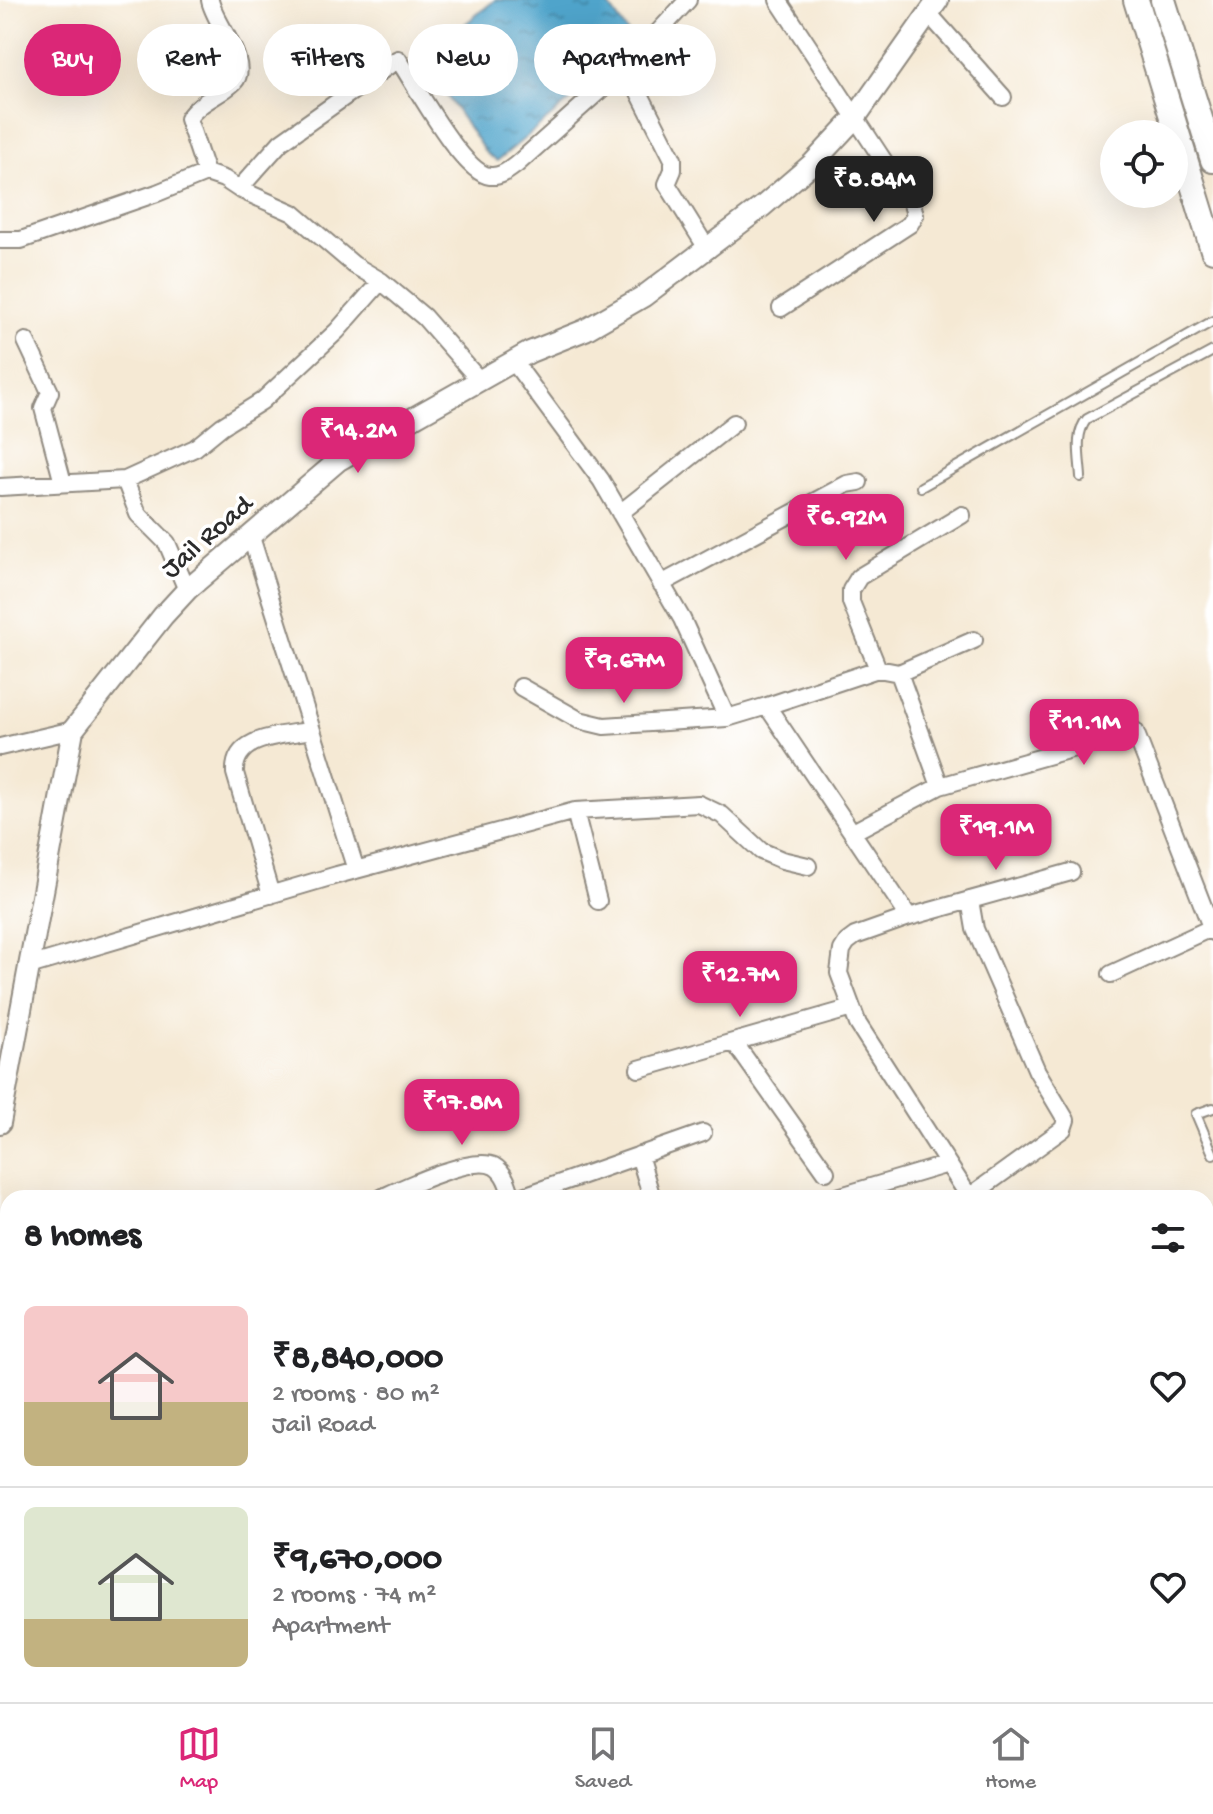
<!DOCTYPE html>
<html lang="en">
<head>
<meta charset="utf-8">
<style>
	body { margin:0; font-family:"Gochi Hand",sans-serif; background:#f6f6f6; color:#202124; height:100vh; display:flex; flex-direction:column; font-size:30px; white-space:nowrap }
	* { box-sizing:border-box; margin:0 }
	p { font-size:26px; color:#757577 }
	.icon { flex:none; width:44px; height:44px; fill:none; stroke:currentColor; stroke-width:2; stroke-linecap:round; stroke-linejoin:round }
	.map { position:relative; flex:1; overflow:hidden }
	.side { position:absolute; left:0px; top:1190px; width:1214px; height:512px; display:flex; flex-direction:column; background:#fff; border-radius:24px 24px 0 0; box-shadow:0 8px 32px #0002 }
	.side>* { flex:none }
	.top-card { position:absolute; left:24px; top:24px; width:800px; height:72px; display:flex; gap:16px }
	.fabs { position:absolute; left:1100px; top:120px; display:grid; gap:16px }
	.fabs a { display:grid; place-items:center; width:88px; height:88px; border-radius:50%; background:#fff; box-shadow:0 8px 32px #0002; font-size:40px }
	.price { position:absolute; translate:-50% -68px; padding:0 18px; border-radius:16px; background:#db2777; color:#fff; font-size:26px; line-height:52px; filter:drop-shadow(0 2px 4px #0008) }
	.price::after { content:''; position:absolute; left:50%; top:48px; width:24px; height:18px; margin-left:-12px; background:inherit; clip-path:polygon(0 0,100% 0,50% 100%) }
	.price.active { background:#222; color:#fff }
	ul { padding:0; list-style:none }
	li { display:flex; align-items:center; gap:24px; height:200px; padding:0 24px }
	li+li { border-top:2px solid #e0e0e0 }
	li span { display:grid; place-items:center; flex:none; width:224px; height:160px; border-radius:12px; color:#555 }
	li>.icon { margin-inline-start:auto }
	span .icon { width:96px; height:96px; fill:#fffc; stroke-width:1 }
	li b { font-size:34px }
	h2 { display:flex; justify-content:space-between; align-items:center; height:96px; padding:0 24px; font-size:34px }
	.chip { padding:0 28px; border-radius:36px; background:#fff; box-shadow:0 8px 32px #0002; font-size:28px; line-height:72px }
	.chip.active { background:#db2777; color:#fff }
	.tab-bar { display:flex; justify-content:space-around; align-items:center; height:112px; border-top:2px solid #e0e0e0; background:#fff; font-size:22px; color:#757577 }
	.tab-bar a { display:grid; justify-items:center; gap:4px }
	.tab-bar .active { color:#db2777 }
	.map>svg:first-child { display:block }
	.water { fill:url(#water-ripples); stroke:#3d687b; stroke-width:2 }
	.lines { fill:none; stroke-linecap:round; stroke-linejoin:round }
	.service-casing { stroke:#908a80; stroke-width:12 }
	.minor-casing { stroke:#908a80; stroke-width:20 }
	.tertiary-casing { stroke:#908a80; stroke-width:24 }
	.primary-casing { stroke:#908a80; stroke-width:28 }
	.service { stroke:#fff; stroke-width:8 }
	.minor { stroke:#fff; stroke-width:16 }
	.tertiary { stroke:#fff; stroke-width:20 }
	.primary { stroke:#fff; stroke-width:24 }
	.labels { text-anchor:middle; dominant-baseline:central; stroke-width:7; stroke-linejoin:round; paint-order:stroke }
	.street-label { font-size:28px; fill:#2b2b2b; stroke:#fff }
</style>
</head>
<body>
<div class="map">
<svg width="1213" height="1702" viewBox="0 0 1213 1702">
	<defs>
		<pattern id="water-ripples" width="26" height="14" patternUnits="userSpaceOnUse" patternTransform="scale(2)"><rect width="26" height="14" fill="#4fa4cb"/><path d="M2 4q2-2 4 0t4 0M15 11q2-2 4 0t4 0" fill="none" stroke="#4286a5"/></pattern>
	</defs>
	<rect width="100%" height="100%" fill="#fff"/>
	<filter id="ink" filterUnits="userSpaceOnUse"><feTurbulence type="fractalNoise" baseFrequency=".0125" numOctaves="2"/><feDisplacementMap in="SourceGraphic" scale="16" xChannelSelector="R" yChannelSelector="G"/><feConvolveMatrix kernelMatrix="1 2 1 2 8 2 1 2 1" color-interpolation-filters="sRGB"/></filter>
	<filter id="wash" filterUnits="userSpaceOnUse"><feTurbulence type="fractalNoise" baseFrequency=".006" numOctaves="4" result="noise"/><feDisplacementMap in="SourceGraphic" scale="32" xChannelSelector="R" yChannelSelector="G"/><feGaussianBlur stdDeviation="1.8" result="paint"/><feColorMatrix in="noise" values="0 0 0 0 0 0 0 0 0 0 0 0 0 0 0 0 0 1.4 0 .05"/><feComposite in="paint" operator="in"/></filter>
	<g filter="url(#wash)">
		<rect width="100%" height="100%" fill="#f5e9d4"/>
		<!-- water -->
		<path class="water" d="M495,0H605L635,43L628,53L497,161L486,153L428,68L424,57Z"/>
	</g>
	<g filter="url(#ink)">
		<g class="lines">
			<defs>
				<path id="service" d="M1081,477C1080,458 1074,434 1087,419L1213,351
					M921,487L1213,321
					M1213,1108L1196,1114L1213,1154
					M1206,1291L1213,1285
					M1206,1313L1213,1332"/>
				<path id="minor" d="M688,0L626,67L673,159V170L667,184L708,250
					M778,0L912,204L915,215L910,224L781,308
					M929,14L1003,97
					M206,173L188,119C199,101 220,96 234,82C252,64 213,21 210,0
					M239,189L281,142L398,59C414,82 462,173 490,176C501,177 509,170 517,164L626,67
					M0,240H21L157,193L206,173L224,179L239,189L293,213L354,265L381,281L424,317L480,381
					M26,341L50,392L43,408L63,483
					M514,362L601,480L682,619L727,718L767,706L909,917
					M0,487L125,480
					M620,513L734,423
					M251,537L356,870
					M661,584L847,484L859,482
					M187,590L167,543L138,514L125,480L195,448L222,426L262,401L337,331L381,281
					M878,669L851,602V590L859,577L962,515
					M899,673L974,640
					M521,687L579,720L604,726L727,718
					M767,706L878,669L899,673L940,786
					M0,747L73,730
					M575,811L699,804L722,815L761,851L782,860L808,866
					M853,832L940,786L1135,731L1213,932
					M271,895L235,773C233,735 283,736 312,730
					M29,966L337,875L575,811L598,901
					M1111,974L1211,928
					M734,1042L826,1172
					M639,1069L852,1008
					M639,1155L652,1198
					M969,1197L1063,1129L1066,1120L1037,1071L975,929L970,900
					M381,1198C403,1188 472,1155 494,1166C505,1172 509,1187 512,1198
					M518,1198L703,1133
					M834,1198L948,1164
					M970,1198L858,1024L839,973L842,950L847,942L855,936L909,917L1071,872
					M1206,1262L1213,1259
					M0,1318L8,1319
					M173,1694C200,1700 233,1702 259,1694
					M1113,1694L1114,1702
					M140,1702L161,1694"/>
				<path id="tertiary" d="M0,1123L73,730L163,616L187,590L339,460L530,352L585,330L644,296L763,206L813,163L855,118L938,0"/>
				<path id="primary" d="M1136,0L1213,250
					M1163,0L1213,160"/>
			</defs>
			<!-- service casing -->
			<use href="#service" class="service-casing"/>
			<!-- minor casing -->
			<use href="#minor" class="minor-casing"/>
			<!-- tertiary casing -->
			<use href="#tertiary" class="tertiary-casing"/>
			<!-- primary casing -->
			<use href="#primary" class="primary-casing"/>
			<!-- service -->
			<use href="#service" class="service"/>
			<!-- minor -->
			<use href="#minor" class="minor"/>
			<!-- tertiary -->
			<use href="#tertiary" class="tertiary"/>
			<!-- primary -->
			<use href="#primary" class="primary"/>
		</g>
	</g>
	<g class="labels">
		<!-- street labels -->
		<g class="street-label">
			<text transform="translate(208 538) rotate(-41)">Jail Road</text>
		</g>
	</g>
</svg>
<div class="fabs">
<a><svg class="icon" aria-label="locate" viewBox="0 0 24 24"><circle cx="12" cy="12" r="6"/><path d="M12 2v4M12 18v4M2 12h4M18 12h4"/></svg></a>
</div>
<b class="price active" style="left:874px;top:224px">₹8.84M</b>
<b class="price" style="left:358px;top:475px">₹14.2M</b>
<b class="price" style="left:846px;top:562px">₹6.92M</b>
<b class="price" style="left:624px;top:705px">₹9.67M</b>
<b class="price" style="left:1084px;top:767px">₹11.1M</b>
<b class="price" style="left:996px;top:872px">₹19.1M</b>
<b class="price" style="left:740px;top:1019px">₹12.7M</b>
<b class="price" style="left:462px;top:1147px">₹17.8M</b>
<div class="top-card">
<a class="chip active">Buy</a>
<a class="chip">Rent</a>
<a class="chip">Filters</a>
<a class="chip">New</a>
<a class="chip">Apartment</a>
</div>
<section class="side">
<h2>8 homes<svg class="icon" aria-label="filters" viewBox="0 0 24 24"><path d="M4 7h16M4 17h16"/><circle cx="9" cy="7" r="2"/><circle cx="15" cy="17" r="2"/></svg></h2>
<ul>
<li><span style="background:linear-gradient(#f6c9c9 60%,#c2b280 0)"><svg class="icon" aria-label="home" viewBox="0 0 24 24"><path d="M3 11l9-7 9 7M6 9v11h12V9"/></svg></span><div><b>₹8,840,000</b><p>2 rooms · 80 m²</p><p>Jail Road</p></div><svg class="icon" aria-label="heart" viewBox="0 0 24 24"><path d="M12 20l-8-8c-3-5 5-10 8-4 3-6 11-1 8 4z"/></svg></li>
<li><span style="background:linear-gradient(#dfe7d0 70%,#c2b280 0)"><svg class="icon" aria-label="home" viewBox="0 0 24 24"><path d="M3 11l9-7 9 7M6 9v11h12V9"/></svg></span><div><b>₹9,670,000</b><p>2 rooms · 74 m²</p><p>Apartment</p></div><svg class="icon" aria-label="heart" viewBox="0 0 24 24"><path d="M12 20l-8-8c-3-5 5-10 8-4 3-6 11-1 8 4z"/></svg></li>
</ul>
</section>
</div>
<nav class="tab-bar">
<a class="active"><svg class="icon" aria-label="map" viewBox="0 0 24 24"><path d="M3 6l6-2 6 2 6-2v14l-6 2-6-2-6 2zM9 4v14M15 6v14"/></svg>Map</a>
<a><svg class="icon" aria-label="saved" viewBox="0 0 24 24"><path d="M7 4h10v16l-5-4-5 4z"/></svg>Saved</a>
<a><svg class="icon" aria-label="home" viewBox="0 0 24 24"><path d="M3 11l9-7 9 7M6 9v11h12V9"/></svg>Home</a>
</nav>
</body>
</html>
